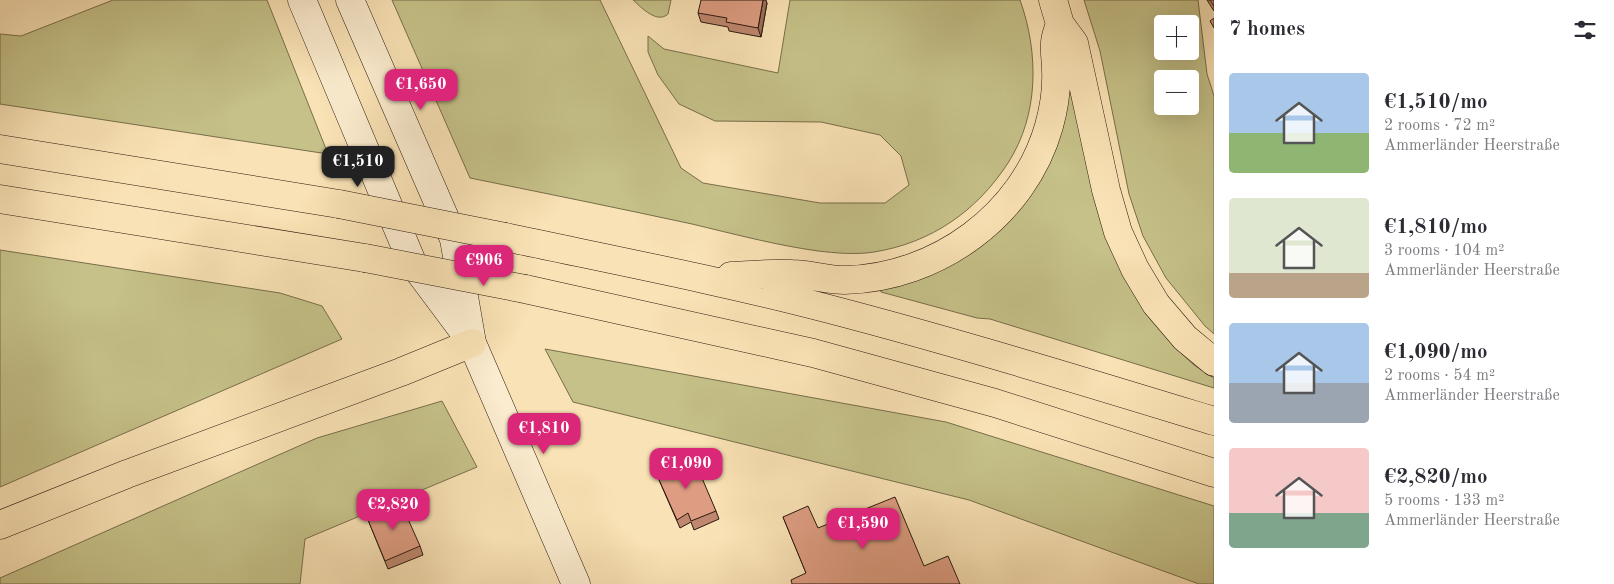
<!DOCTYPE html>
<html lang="en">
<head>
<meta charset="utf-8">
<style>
	body { margin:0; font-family:"Old Standard TT",serif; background:#f2f2f3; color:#2b2b33; height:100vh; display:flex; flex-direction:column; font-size:19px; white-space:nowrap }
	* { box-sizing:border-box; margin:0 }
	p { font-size:16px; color:#7c7c81 }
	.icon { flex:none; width:28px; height:28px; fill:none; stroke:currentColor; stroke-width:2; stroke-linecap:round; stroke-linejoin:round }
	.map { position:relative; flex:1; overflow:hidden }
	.drawer { display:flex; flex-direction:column; background:#fff; width:400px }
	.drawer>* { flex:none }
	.controls { position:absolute; left:1154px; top:15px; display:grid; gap:10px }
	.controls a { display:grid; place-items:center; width:45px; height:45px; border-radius:5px; background:#fff; box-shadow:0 5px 20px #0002; font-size:25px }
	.price { position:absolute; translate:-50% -42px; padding:0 11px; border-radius:10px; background:#db2777; color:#fff; font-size:16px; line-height:32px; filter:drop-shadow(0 1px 2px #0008) }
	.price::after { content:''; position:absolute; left:50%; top:30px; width:15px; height:11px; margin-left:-8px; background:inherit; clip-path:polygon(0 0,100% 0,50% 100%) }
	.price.active { background:#222; color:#fff }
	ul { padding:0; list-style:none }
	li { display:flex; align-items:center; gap:15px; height:125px; padding:0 15px }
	li span { display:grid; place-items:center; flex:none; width:140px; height:100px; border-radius:5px; color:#555 }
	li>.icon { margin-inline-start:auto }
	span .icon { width:60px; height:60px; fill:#fffc; stroke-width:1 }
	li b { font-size:21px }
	h2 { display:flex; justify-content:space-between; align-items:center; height:60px; padding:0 15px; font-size:21px }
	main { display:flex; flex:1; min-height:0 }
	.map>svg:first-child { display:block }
	.green { fill:#c5c188; stroke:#786d4b; fill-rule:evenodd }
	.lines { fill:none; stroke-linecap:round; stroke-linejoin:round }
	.secondary-casing { stroke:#2b190e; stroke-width:29 }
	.highway-casing { stroke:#2b190e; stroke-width:29 }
	.secondary { stroke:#fbeccf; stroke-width:28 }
	.highway { stroke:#f9e2b5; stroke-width:28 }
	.highway-bridge-casing { stroke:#2b190e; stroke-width:29; stroke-linecap:butt }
	.highway-bridge { stroke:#f9e2b5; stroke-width:28 }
	.wall { fill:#bf8770; stroke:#2b190e }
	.shaded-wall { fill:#9b6e5b; stroke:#2b190e }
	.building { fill:#de9d82; stroke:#2b190e }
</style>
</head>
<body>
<main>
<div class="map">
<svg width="1214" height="584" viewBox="0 0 1214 584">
	<rect width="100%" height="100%" fill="#f9e2b5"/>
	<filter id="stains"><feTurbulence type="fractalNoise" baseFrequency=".004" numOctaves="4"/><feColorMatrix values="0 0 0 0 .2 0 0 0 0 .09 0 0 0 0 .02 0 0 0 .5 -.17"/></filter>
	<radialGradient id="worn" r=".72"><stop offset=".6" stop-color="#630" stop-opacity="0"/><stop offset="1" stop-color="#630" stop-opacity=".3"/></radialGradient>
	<!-- green -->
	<path class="green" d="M113,0H267L328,154L0,104V34L21,36Z
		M392,0H600L681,168L703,183L820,203H885L909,185L901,156L880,135L821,122L715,121L679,104L658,75L648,52V36L664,49L778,73L790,0H1020C1039,53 1039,115 1008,163C977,211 931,243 874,252C855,255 836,253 818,251C775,245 734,234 692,224C618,208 544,193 470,178Z
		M633,0H671L668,14C657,24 642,8 633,0Z
		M1084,0H1198L1207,74L1214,96V334L1205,326L1166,278L1143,236L1129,194L1100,51ZM1162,24H1190V51H1162ZM1162,79H1190V106H1162Z
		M1069,90H1074L1178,350L1194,365L1214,378V388L990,319L977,318L881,292L879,285L959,256L1065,93Z
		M0,250L280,293L322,306L342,339L0,487Z
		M545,349L946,422L1214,506V584H1199L969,500L573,402Z
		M442,401L477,467L305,539L300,584H0V578L317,438Z"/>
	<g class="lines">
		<defs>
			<path id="secondary" d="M302,0L412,262L468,337
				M350,0L454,239L472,343L576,584"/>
			<path id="highway" d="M1053,0L1060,24L1074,43L1106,190L1118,232L1135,269L1156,304L1185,338L1214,362
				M0,149L339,204
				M0,199L365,258
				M505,237C613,260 722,281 829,309C959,343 1086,382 1214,421
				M731,276C751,275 772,273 792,274C809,274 827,280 845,280C937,278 1024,215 1049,126C1054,108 1057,88 1056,69C1056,61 1054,51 1055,43C1055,37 1058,30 1060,24
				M525,289L813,353L995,403L1214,473
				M0,525L127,474L401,372L472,343"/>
		</defs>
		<!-- secondary casing -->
		<use href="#secondary" class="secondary-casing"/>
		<!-- highway casing -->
		<use href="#highway" class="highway-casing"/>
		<!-- secondary -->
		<use href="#secondary" class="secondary"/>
		<!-- highway -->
		<use href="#highway" class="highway"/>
		<defs>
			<path id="highway-bridge" d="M339,204L505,237
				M365,258L525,289"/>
		</defs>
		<!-- highway-bridge casing -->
		<use href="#highway-bridge" class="highway-bridge-casing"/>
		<!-- highway-bridge -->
		<use href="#highway-bridge" class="highway-bridge"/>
	</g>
	<!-- wall -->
	<path class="wall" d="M1207,0H1214V11Z
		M767,3L761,37L729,31L728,27L701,22L698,13Z
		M656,473L716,511L719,519L694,530L691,522L680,528Z
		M366,515L420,546L423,555L388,569Z
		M783,517L818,528L924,566L806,573Z"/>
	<!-- shaded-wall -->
	<path class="shaded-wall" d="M763,0H766L767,3L761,37L758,28Z"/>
	<!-- building -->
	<path class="building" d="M701,0H763L758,28L726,22L727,18L698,13Z
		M1210,0H1214V6Z
		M1214,18V28L1210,21Z
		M693,457L716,511L691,521L688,513L677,520L656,473Z
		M895,497L924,566L948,556L960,584H792L791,580L806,573L783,517L808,506L818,528Z
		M400,501L420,546L385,561L366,515Z"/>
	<rect width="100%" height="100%" filter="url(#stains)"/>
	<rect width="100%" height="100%" fill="url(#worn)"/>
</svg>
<div class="controls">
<a>+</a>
<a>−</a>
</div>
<b class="price" style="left:421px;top:111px">€1,650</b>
<b class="price active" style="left:358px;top:188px">€1,510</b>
<b class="price" style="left:484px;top:287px">€906</b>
<b class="price" style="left:544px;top:455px">€1,810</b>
<b class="price" style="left:686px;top:490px">€1,090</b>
<b class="price" style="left:393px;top:531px">€2,820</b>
<b class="price" style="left:863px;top:550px">€1,590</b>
</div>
<section class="drawer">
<h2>7 homes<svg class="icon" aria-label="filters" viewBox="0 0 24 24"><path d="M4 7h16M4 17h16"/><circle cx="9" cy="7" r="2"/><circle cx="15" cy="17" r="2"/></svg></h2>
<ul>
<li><span style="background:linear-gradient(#a9c7e8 60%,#8fb573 0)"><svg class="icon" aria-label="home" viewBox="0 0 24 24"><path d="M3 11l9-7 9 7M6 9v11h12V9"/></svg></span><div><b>€1,510/mo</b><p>2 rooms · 72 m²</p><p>Ammerländer Heerstraße</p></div></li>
<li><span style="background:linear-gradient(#dfe7d0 75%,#b9a48a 0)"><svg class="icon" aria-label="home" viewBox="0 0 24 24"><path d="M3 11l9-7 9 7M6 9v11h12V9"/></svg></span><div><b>€1,810/mo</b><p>3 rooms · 104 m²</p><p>Ammerländer Heerstraße</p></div></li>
<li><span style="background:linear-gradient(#a9c7e8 60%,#9aa5b1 0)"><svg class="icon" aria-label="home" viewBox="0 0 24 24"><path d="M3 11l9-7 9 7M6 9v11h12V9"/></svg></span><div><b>€1,090/mo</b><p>2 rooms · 54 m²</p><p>Ammerländer Heerstraße</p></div></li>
<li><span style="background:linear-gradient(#f6c9c9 65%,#7fa58c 0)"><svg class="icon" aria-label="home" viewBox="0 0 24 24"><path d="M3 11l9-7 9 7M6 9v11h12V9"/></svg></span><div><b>€2,820/mo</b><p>5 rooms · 133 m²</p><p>Ammerländer Heerstraße</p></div></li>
</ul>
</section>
</main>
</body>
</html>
